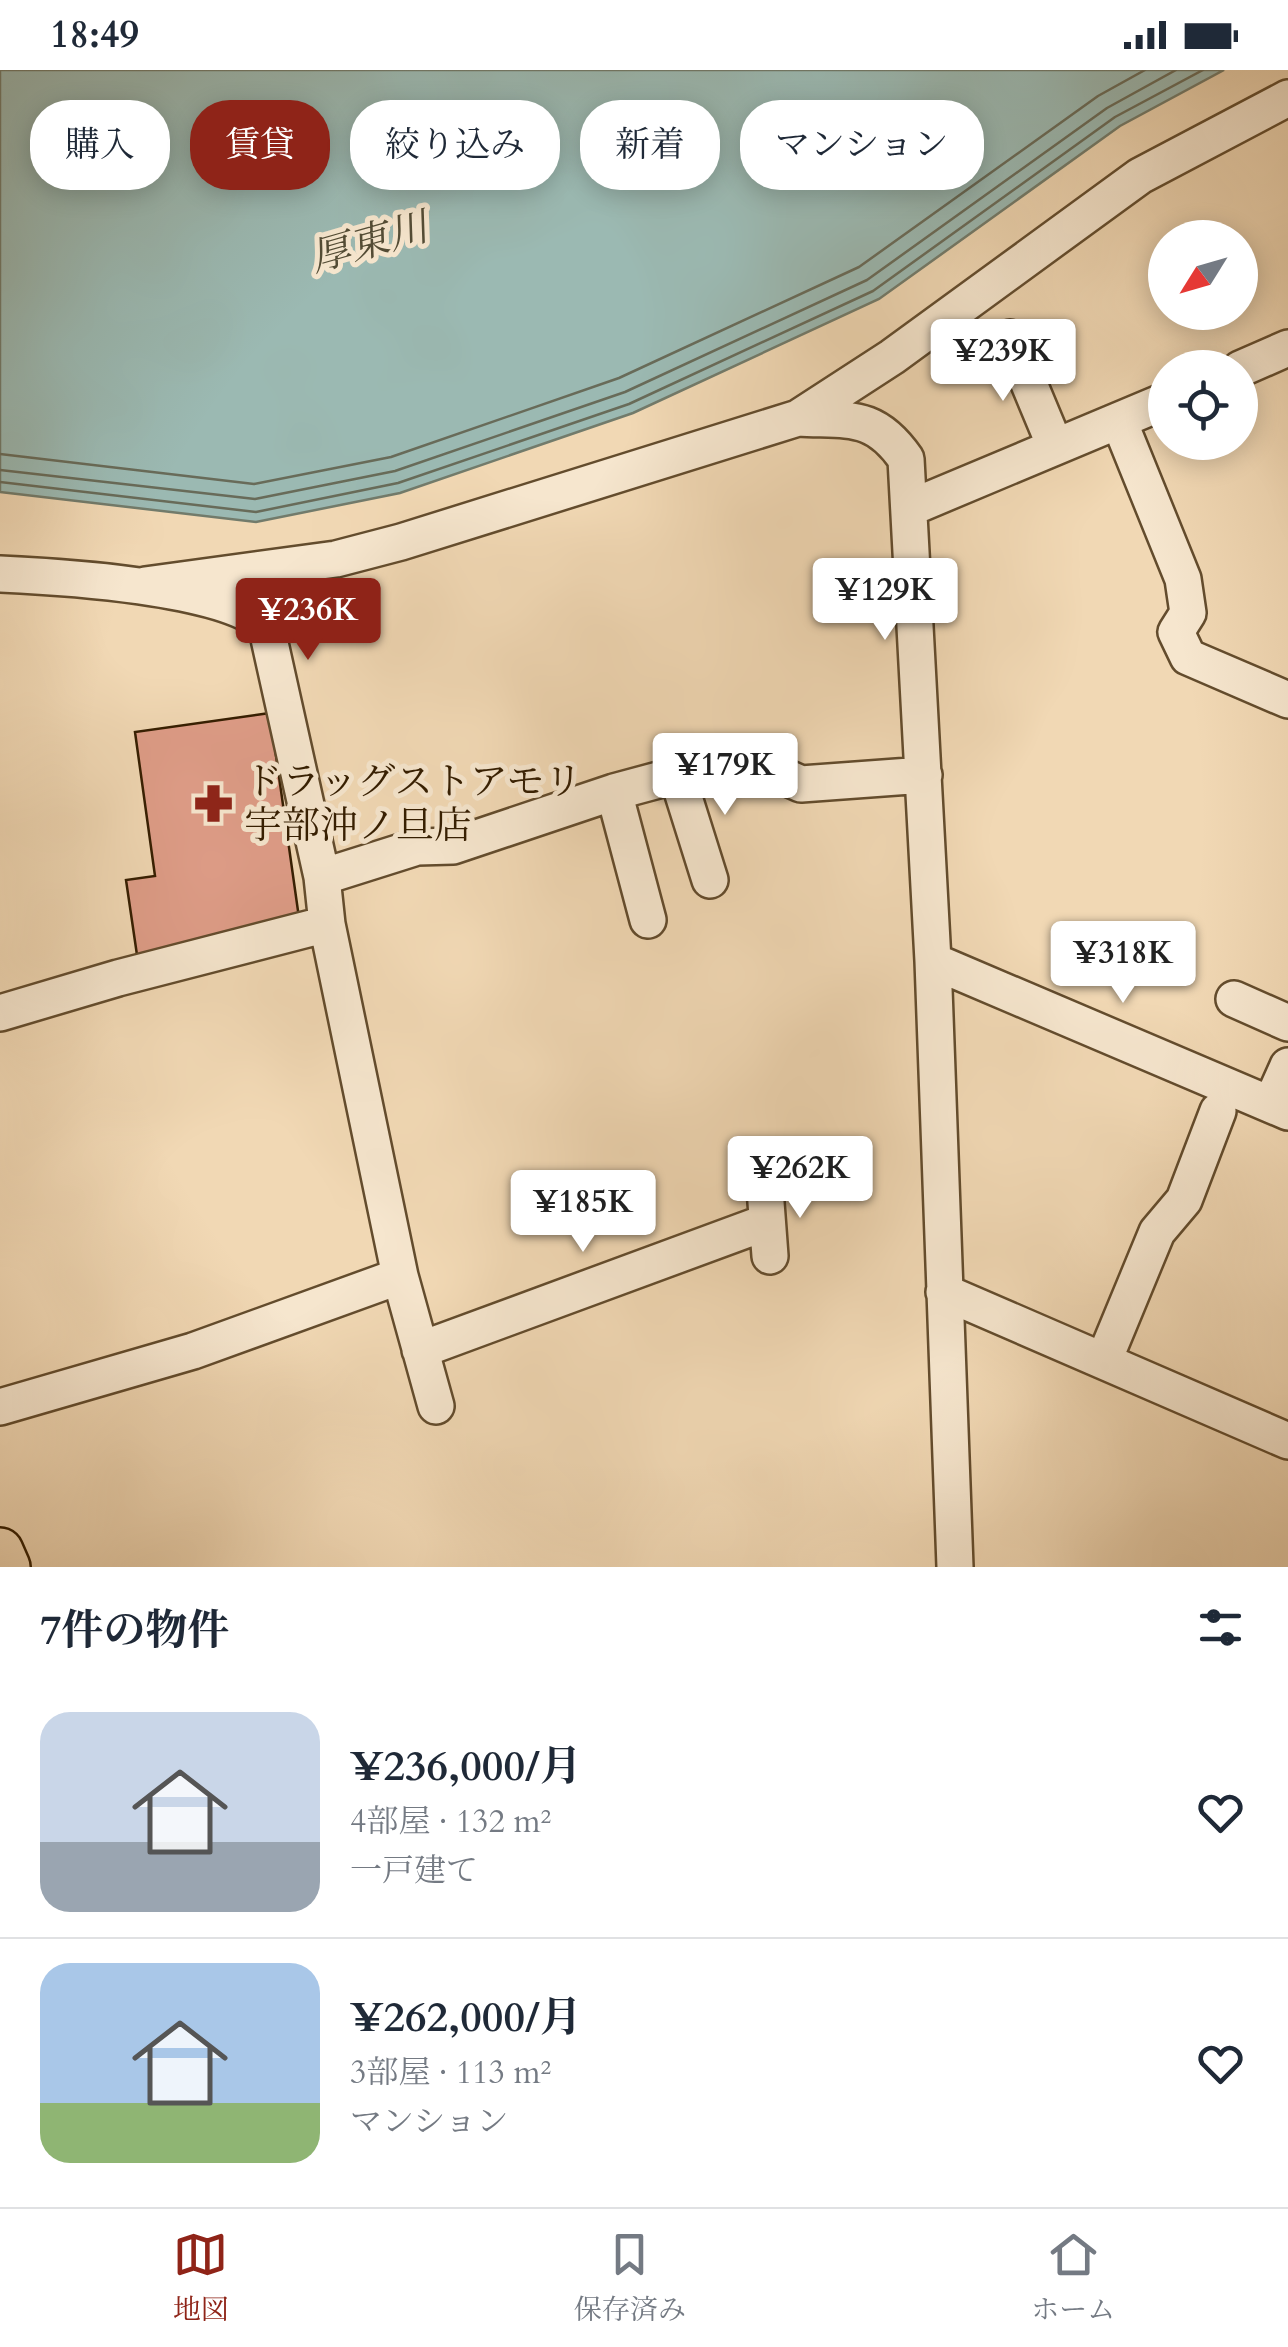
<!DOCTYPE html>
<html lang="ja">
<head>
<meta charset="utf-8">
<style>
	body { margin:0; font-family:Cardo,"Noto Serif JP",serif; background:#f6f6f7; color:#1f2937; height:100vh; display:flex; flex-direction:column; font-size:38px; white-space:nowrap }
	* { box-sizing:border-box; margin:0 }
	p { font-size:32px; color:#747a83 }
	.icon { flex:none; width:55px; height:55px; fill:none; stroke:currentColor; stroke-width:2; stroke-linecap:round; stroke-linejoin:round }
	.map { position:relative; height:1497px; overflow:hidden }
	.details { display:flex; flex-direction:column; background:#fff; flex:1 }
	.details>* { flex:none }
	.banner { position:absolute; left:30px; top:30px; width:1230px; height:90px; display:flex; gap:20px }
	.needle { width:65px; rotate:233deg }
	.controls { position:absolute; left:1148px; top:150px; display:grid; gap:20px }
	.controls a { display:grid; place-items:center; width:110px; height:110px; border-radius:50%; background:#fff; box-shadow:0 5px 25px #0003; font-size:50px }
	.price { position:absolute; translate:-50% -85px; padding:0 22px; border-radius:10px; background:#fff; color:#222; font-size:32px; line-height:65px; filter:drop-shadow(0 2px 5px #0008) }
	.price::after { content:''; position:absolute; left:50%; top:60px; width:30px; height:22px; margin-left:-15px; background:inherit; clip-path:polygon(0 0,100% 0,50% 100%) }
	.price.selected { background:#8f2418; color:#fff }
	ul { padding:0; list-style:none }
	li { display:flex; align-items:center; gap:30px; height:250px; padding:0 40px }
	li+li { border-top:2px solid #e0e1e3 }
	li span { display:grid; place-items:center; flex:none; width:280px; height:200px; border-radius:30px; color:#555 }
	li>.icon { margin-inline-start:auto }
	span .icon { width:120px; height:120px; fill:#fffc; stroke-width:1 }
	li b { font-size:42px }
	h2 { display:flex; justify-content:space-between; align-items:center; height:120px; padding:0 40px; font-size:42px }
	.pill { padding:0 35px; border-radius:40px; background:#fff; box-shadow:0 5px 25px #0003; font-size:35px; line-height:90px }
	.pill.selected { background:#8f2418; color:#fff }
	.status { display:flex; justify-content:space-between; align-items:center; height:70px; padding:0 50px; background:#fff; direction:ltr }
	.status svg { height:28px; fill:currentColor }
	.tabs { display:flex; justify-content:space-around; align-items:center; height:140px; border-top:2px solid #e0e1e3; background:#fff; font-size:28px; color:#747a83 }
	.tabs a { display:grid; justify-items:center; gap:5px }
	.tabs .selected { color:#8f2418 }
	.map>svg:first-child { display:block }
	.water { fill:#9bb9b2; stroke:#727b6b; stroke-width:2.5 }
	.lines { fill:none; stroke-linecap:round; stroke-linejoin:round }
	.shore { stroke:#686b59; stroke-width:2.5 }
	.building { fill:#df9d88; stroke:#341d00; stroke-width:2.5 }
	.minor-casing { stroke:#634c2d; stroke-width:40 }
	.major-casing { stroke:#341d00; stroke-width:50 }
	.minor { stroke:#f6e6ce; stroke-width:35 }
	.major { stroke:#f1d8b4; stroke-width:45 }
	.labels { text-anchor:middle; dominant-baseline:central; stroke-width:10; stroke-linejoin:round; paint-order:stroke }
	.poi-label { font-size:38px; fill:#341d00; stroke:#f6e6ce; text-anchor:start }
	.water-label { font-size:40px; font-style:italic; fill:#534c35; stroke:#f6e6ce }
</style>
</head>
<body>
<div class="status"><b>18:49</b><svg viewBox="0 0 49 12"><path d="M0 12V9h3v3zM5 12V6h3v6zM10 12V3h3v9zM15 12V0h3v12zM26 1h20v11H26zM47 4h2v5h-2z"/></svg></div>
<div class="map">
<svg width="1288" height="1497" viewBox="0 0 1288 1497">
	<rect width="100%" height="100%" fill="#f1d8b4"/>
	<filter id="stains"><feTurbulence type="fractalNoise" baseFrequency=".002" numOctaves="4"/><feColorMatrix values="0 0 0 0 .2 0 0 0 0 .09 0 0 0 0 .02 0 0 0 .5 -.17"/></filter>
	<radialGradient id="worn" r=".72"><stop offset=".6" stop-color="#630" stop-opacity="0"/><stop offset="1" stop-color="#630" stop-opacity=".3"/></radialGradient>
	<!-- water -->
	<path class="water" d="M0,0H1224L1120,56L879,229L633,343L400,423L256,452L0,422Z"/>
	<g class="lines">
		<!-- shore -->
		<path class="shore" d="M0,384L254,414L391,387L619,308L859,197L1098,26L1145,0
			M0,400L255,429L395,401L625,322L867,210L1107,38L1176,0
			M0,412L256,442L398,413L629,334L873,221L1115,47L1203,0"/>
	</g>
	<!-- building -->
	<path class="building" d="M270,643L301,862L137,885L126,810L155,806L135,662Z"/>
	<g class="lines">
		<defs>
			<path id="minor" d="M1010,268L1055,376
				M1240,299L1288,278
				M798,348C849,351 874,343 906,389L933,891L955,1497
				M1119,351L1183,509L1188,543L1176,562L1188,587L1288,630
				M910,438L1165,331
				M0,504C64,507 220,516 266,555L322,807L327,854L400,1206L436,1336
				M145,515L336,489L401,472L798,348L892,287L1140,106L1288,28
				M677,705L710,810
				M614,722L648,850
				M322,807L417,777L453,776L614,722L751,685L768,699L801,714L924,705
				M933,891L1288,1042
				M1234,929L1288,953
				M0,943L118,908L327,854
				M1271,1034L1288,996
				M765,1119L770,1186
				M944,1222L1288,1371
				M420,1280L767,1152
				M1104,1290L1157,1162L1184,1130L1218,1041
				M0,1337L193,1281L400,1206"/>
			<path id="major" d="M0,1481L7,1497"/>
		</defs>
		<!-- minor casing -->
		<use href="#minor" class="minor-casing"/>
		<!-- major casing -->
		<use href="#major" class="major-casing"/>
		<!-- minor -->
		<use href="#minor" class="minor"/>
		<!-- major -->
		<use href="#major" class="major"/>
	</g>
	<!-- icons -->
	<defs>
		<symbol id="pharmacy-bare" viewBox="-9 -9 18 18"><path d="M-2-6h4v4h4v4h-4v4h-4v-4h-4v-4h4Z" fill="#8f2418" stroke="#f6e6ce" stroke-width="2.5" paint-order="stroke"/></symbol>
	</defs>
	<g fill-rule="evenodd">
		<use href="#pharmacy-bare" x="186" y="706" width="55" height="55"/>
	</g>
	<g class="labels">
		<!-- poi labels -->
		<g class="poi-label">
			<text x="244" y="712">ドラッグストアモリ<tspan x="244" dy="44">宇部沖ノ旦店</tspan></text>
		</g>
		<!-- water labels -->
		<g class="water-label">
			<text transform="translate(369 173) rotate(-16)">厚東川</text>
		</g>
	</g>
	<rect width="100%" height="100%" filter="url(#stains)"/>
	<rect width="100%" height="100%" fill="url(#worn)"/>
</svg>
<div class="controls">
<a><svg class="needle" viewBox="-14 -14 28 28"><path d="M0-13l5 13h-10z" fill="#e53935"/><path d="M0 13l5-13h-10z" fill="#747a83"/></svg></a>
<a><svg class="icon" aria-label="locate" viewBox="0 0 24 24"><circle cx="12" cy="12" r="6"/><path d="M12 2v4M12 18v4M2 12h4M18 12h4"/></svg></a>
</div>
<b class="price" style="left:1003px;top:334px">¥239K</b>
<b class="price" style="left:885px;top:573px">¥129K</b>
<b class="price selected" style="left:308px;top:593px">¥236K</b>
<b class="price" style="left:725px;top:748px">¥179K</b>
<b class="price" style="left:1123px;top:936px">¥318K</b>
<b class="price" style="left:800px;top:1151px">¥262K</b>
<b class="price" style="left:583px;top:1185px">¥185K</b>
<div class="banner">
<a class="pill">購入</a>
<a class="pill selected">賃貸</a>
<a class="pill">絞り込み</a>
<a class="pill">新着</a>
<a class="pill">マンション</a>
</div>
</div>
<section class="details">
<h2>7件の物件<svg class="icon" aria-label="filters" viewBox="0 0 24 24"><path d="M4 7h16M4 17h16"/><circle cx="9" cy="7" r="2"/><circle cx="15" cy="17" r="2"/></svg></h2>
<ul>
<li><span style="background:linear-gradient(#c9d6e8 65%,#9aa5b1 0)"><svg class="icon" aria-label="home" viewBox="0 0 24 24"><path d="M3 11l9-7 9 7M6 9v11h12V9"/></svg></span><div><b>¥236,000/月</b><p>4部屋 · 132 m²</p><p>一戸建て</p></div><svg class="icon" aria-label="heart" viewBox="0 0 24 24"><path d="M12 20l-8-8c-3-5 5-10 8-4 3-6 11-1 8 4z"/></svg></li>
<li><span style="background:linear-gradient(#a9c7e8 70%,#8fb573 0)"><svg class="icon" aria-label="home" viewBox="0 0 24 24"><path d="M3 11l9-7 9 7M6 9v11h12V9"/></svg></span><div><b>¥262,000/月</b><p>3部屋 · 113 m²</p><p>マンション</p></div><svg class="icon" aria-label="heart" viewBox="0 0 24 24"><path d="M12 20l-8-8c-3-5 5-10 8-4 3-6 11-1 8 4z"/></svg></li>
</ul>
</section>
<nav class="tabs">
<a class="selected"><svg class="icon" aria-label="map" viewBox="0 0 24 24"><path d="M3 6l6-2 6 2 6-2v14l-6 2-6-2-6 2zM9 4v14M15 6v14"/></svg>地図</a>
<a><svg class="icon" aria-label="saved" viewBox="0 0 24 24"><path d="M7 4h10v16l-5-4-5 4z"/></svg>保存済み</a>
<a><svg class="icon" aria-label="home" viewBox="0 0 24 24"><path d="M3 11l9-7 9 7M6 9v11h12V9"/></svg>ホーム</a>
</nav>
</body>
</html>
